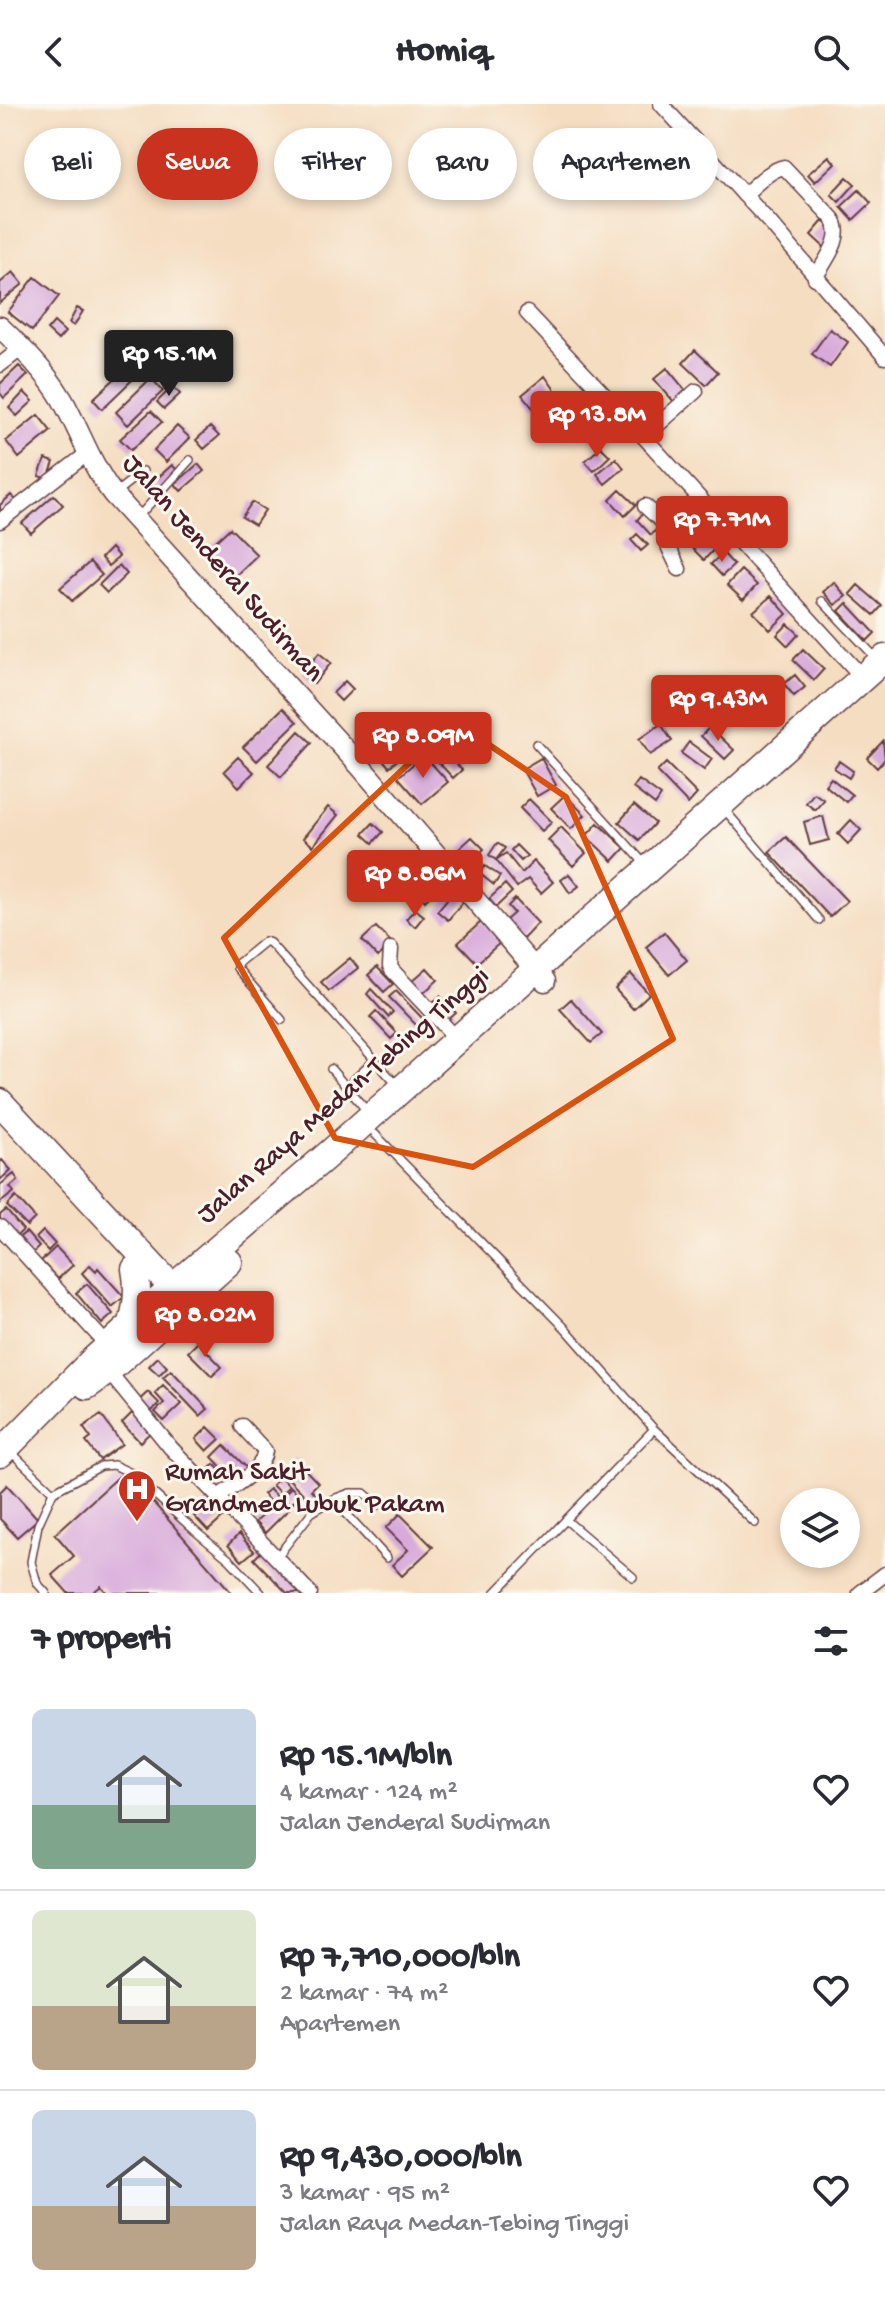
<!DOCTYPE html>
<html lang="id">
<head>
<meta charset="utf-8">
<style>
	body { margin:0; font-family:"Gochi Hand",sans-serif; background:#f7f7f7; color:#2b2b33; height:100vh; display:flex; flex-direction:column; font-size:30px; white-space:nowrap }
	* { box-sizing:border-box; margin:0 }
	p { font-size:26px; color:#7c7c81 }
	.icon { flex:none; width:44px; height:44px; fill:none; stroke:currentColor; stroke-width:2; stroke-linecap:round; stroke-linejoin:round }
	.map { position:relative; height:1489px; overflow:hidden }
	.details { display:flex; flex-direction:column; background:#fff; flex:1 }
	.details>* { flex:none }
	.hud { position:absolute; left:24px; top:24px; width:838px; height:72px; display:flex; gap:16px }
	.controls { position:absolute; left:780px; top:1384px; display:grid; gap:16px }
	.controls a { display:grid; place-items:center; width:80px; height:80px; border-radius:50%; background:#fff; box-shadow:0 4px 12px #0003; font-size:40px }
	.price { position:absolute; translate:-50% -68px; padding:0 18px; border-radius:8px; background:#c8321e; color:#fff; font-size:26px; line-height:52px; filter:drop-shadow(0 2px 4px #0008) }
	.price::after { content:''; position:absolute; left:50%; top:48px; width:24px; height:18px; margin-left:-12px; background:inherit; clip-path:polygon(0 0,100% 0,50% 100%) }
	.price.current { background:#222; color:#fff }
	ul { padding:0; list-style:none }
	li { display:flex; align-items:center; gap:24px; height:200px; padding:0 32px }
	li+li { border-top:2px solid #e1e1e2 }
	li span { display:grid; place-items:center; flex:none; width:224px; height:160px; border-radius:12px; color:#555 }
	li>.icon { margin-inline-start:auto }
	span .icon { width:96px; height:96px; fill:#fffc; stroke-width:1 }
	li b { font-size:34px }
	h2 { display:flex; justify-content:space-between; align-items:center; height:96px; padding:0 32px; font-size:34px }
	.tag { padding:0 28px; border-radius:36px; background:#fff; box-shadow:0 4px 12px #0003; font-size:28px; line-height:72px }
	.tag.current { background:#c8321e; color:#fff }
	header { display:flex; justify-content:space-between; align-items:center; height:104px; padding:0 32px; background:#fff; font-size:36px; font-weight:800 }
	.map>svg:first-child { display:block }
	.building { fill:#d8aadb }
	.lines { fill:none; stroke-linecap:round; stroke-linejoin:round }
	.lane-casing { stroke:#643c42; stroke-width:10 }
	.street-casing { stroke:#643c42; stroke-width:17 }
	.secondary-casing { stroke:#643c42; stroke-width:23 }
	.highway-casing { stroke:#643c42; stroke-width:29 }
	.lane { stroke:#fff; stroke-width:7 }
	.street { stroke:#fff; stroke-width:14 }
	.secondary { stroke:#fff; stroke-width:20 }
	.highway { stroke:#fff; stroke-width:26 }
	.marked { fill:none; stroke:#d8530f; stroke-width:6; stroke-linejoin:round }
	.labels { text-anchor:middle; dominant-baseline:central; stroke-width:6; stroke-linejoin:round; paint-order:stroke }
	.street-label { font-size:28px; fill:#4a1f2b; stroke:#fbf7ec }
	.poi-label { font-size:28px; fill:#4a1f2b; stroke:#fbf7ec; text-anchor:start }
</style>
</head>
<body>
<header><svg class="icon" aria-label="back" viewBox="0 0 24 24"><path d="M15 5l-7 7 7 7"/></svg>Homiq<svg class="icon" aria-label="search" viewBox="0 0 24 24"><circle cx="10" cy="10" r="6"/><path d="M15 15l6 6"/></svg></header>
<div class="map">
<svg width="885" height="1489" viewBox="0 0 885 1489">
	<rect width="100%" height="100%" fill="#fbf7ec"/>
	<filter id="ink" filterUnits="userSpaceOnUse"><feTurbulence type="fractalNoise" baseFrequency=".0125" numOctaves="2"/><feDisplacementMap in="SourceGraphic" scale="16" xChannelSelector="R" yChannelSelector="G"/><feConvolveMatrix kernelMatrix="1 2 1 2 8 2 1 2 1" color-interpolation-filters="sRGB"/></filter>
	<filter id="wash" filterUnits="userSpaceOnUse"><feTurbulence type="fractalNoise" baseFrequency=".006" numOctaves="4" result="noise"/><feDisplacementMap in="SourceGraphic" scale="32" xChannelSelector="R" yChannelSelector="G"/><feGaussianBlur stdDeviation="1.8" result="paint"/><feColorMatrix in="noise" values="0 0 0 0 0 0 0 0 0 0 0 0 0 0 0 0 0 1.4 0 .05"/><feComposite in="paint" operator="in"/></filter>
	<g filter="url(#wash)">
		<rect width="100%" height="100%" fill="#f5ddc1"/>
		<g id="blocks">
			<!-- building -->
			<path class="building" d="M829,52L835,59L815,78L808,70Z
				M847,73L855,80L839,98L831,90Z
				M859,86L871,99L853,116L841,103Z
				M823,117L837,130L825,144L811,131Z
				M13,168L23,180L0,199V179Z
				M35,173L59,192L32,227L8,208Z
				M77,204L83,207L74,222L69,219Z
				M54,218L65,228L58,236L47,226Z
				M830,225L848,238L830,263L812,250Z
				M695,246L718,268L706,281L683,259Z
				M19,262L28,271L4,294L0,289V280Z
				M667,264L687,288L674,298L654,275Z
				M122,268L131,277L102,305L93,295Z
				M545,272L555,286L533,304L522,291Z
				M151,274L163,287L128,321L116,308Z
				M173,282L180,290L164,305L157,298Z
				M24,288L33,297L17,312L9,304Z
				M558,290L571,303L549,323L537,310Z
				M649,293L660,303L646,316L636,305Z
				M151,307L162,318L131,346L120,335Z
				M38,311L51,327L19,354L6,337Z
				M177,322L190,334L166,358L154,346Z
				M210,323L219,332L204,345L196,336Z
				M601,343L610,352L594,367L585,357Z
				M616,354L624,364L605,380L597,370Z
				M45,355L54,358L48,375L39,372Z
				M198,360L204,367L181,387L175,380Z
				M172,361L178,367L159,385L153,378Z
				M620,386L636,401L625,412L610,396Z
				M11,391L16,396L0,412V401Z
				M54,391L63,401L31,429L22,419Z
				M252,398L265,406L255,421L242,413Z
				M644,408L659,423L651,431L637,416Z
				M230,424L257,451L230,477L203,449Z
				M706,427L719,440L704,456L691,443Z
				M637,430L648,441L641,447L631,436Z
				M111,444L119,453L108,462L101,454Z
				M723,449L734,461L722,472L711,460Z
				M90,458L102,471L72,497L60,484Z
				M119,461L127,470L107,489L99,481Z
				M741,466L757,481L743,496L727,481Z
				M834,478L846,492L835,501L823,488Z
				M858,481L882,502L874,511L850,490Z
				M771,492L787,510L770,526L753,508Z
				M847,499L875,529L867,537L839,507Z
				M788,520L799,530L788,542L777,531Z
				M803,545L824,565L814,576L793,556Z
				M319,549L331,559L314,580L302,570Z
				M795,571L805,583L794,592L784,580Z
				M345,577L353,585L341,597L333,589Z
				M753,582L766,595L739,621L726,608Z
				M283,604L297,618L257,657L243,643Z
				M661,620L672,637L650,651L639,635Z
				M710,623L734,646L725,655L701,632Z
				M299,627L312,639L281,673L268,661Z
				M394,631L408,647L389,663L376,647Z
				M883,637L885,655L877,664L867,654Z
				M437,638L462,666L453,674L428,647Z
				M689,638L712,655L704,666L681,649Z
				M424,651L448,678L422,700L398,673Z
				M238,653L254,668L239,683L224,667Z
				M541,654L556,681L537,692L522,665Z
				M839,657L853,667L849,674L834,664Z
				M666,659L697,690L688,700L657,668Z
				M831,674L852,691L846,698L825,681Z
				M639,676L661,692L655,701L633,684Z
				M814,689L824,696L815,706L806,699Z
				M565,691L585,711L571,725L551,704Z
				M529,695L552,718L542,727L520,704Z
				M634,701L655,719L639,736L619,718Z
				M328,703L338,711L313,742L303,734Z
				M823,712L829,736L810,741L804,718Z
				M851,716L861,726L848,740L838,730Z
				M373,719L383,728L373,739L363,730Z
				M598,719L625,744L613,757L586,732Z
				M561,723L586,749L573,762L548,736Z
				M472,733L484,745L472,757L460,744Z
				M786,733L847,797L830,813L769,748Z
				M497,739L505,744L496,756L489,751Z
				M516,741L527,752L521,757L511,746Z
				M506,749L522,769L534,757L553,778L541,789L528,775L517,783L496,756Z
				M485,762L500,772L494,781L480,770Z
				M406,763L418,775L403,790L391,777Z
				M376,765L382,772L367,783L362,776Z
				M569,770L579,782L570,789L561,776Z
				M505,780L512,788L496,803L489,795Z
				M431,781L436,786L425,797L420,791Z
				M454,787L465,796L448,816L437,807Z
				M515,795L538,819L522,836L506,816L514,809L508,802Z
				M415,805L424,812L415,823L406,815Z
				M482,817L501,838L477,859L458,839Z
				M376,823L392,839L378,853L362,836Z
				M664,828L687,856L669,871L646,843Z
				M350,854L358,864L329,887L321,878Z
				M377,863L393,880L384,888L368,871Z
				M427,864L438,876L422,890L411,878Z
				M631,870L649,890L633,905L615,885Z
				M371,885L393,908L388,913L367,890Z
				M396,887L425,917L418,923L389,893Z
				M440,892L456,909L446,918L430,902Z
				M571,895L602,930L591,939L560,905Z
				M376,907L397,929L391,935L370,913Z
				M2,1056L11,1066L0,1076V1058Z
				M14,1070L18,1076L10,1083L14,1088L0,1099V1081Z
				M16,1093L35,1114L27,1122L7,1102Z
				M6,1106L23,1126L13,1135L0,1120V1111Z
				M43,1127L55,1140L48,1147L36,1134Z
				M26,1128L39,1143L29,1152L16,1136Z
				M56,1143L73,1161L58,1175L41,1157Z
				M90,1161L96,1167L98,1164L124,1193L112,1203L82,1169Z
				M87,1180L113,1210L102,1220L76,1189Z
				M198,1238L222,1263L212,1272L188,1248Z
				M158,1253L167,1263L159,1271L149,1262Z
				M171,1266L208,1305L200,1312L163,1273Z
				M163,1281L182,1300L164,1317L155,1308L164,1299L155,1289Z
				M148,1288L159,1299L151,1308L160,1318L157,1321L136,1299Z
				M132,1309L151,1328L140,1338L122,1319Z
				M101,1311L122,1340L100,1356L86,1338L91,1334L83,1323Z
				M208,1323L220,1335L207,1347L196,1335Z
				M224,1341L248,1365L235,1377L212,1353Z
				M295,1355L318,1379L311,1386L318,1392L311,1398L282,1368Z
				M214,1360L230,1376L219,1387L204,1371Z
				M124,1368L145,1389L232,1489H107L101,1482L92,1489H68L52,1471L74,1452L55,1430Z
				M281,1373L289,1382L281,1390L272,1381Z
				M7,1381L38,1415L17,1433L0,1415V1388Z
				M291,1383L300,1392L290,1401L282,1393Z
				M269,1385L289,1405L265,1429L255,1418L273,1401L263,1390Z
				M211,1396L226,1411L208,1427L194,1412Z
				M400,1410L433,1443L402,1472L392,1461L408,1446L386,1424Z
				M239,1430L254,1447L242,1457L228,1441Z
				M262,1447L303,1489H287L254,1455Z"/>
		</g>
	</g>
	<g filter="url(#ink)">
		<use href="#blocks" fill-opacity="0" stroke="#643c42" stroke-width="2"/>
		<g class="lines">
			<defs>
				<path id="lane" d="M115,389L143,367
					M137,414L190,356
					M822,497L876,554
					M536,640L645,760
					M730,712L819,816
					M282,916L237,864V860L265,837L270,839L397,981
					M331,965L367,1007
					M346,983L375,956
					M375,1030L566,1225L654,1325L755,1419
					M11,1348L53,1388
					M333,1395L387,1454
					M566,1416L633,1473
					M277,1453L311,1409L333,1395L350,1389H364L378,1401
					M46,1489L37,1479L31,1458L38,1421L53,1388L101,1362L114,1361L131,1369L195,1427L230,1456L261,1489
					M495,1489L654,1325"/>
				<path id="street" d="M661,0L771,120L885,253
					M744,91C756,81 769,66 784,63L833,115C845,134 825,156 815,174
					M527,209L644,333L863,574
					M0,261L22,244
					M644,333L696,287
					M645,402L667,422
					M0,417L88,349
					M679,465L669,444L667,422L698,395
					M391,845L390,862L392,866L457,935
					M0,1123L108,1242
					M108,1267L171,1344L310,1489
					M218,1393C233,1382 263,1367 265,1347L242,1322
					M860,1489L885,1470"/>
				<path id="secondary" d="M0,223C23,245 46,268 62,295C80,327 91,361 113,390L360,662L545,877"/>
				<path id="highway" d="M0,998L183,1195
					M131,1222C137,1203 139,1185 135,1165
					M87,1282L108,1267L229,1158
					M0,1350L93,1256L173,1183L331,1048L885,554"/>
			</defs>
			<!-- lane casing -->
			<use href="#lane" class="lane-casing"/>
			<!-- street casing -->
			<use href="#street" class="street-casing"/>
			<!-- secondary casing -->
			<use href="#secondary" class="secondary-casing"/>
			<!-- highway casing -->
			<use href="#highway" class="highway-casing"/>
			<!-- lane -->
			<use href="#lane" class="lane"/>
			<!-- street -->
			<use href="#street" class="street"/>
			<!-- secondary -->
			<use href="#secondary" class="secondary"/>
			<!-- highway -->
			<use href="#highway" class="highway"/>
		</g>
	</g>
	<!-- marked area -->
	<path class="marked" d="M454,617L566,693L673,935L473,1063L335,1034L224,834Z"/>
	<!-- icons -->
	<defs>
		<symbol id="hospital-pin" viewBox="-11 -11 22 30"><path d="M0 17L-7.5 6A9.5 9.5 0 1 1 7.5 6Z" fill="#c8321e" stroke="#fbf7ec"/><path d="M-5-5h3v3.5h4V-5h3V5h-3V1.5h-4V5h-3Z" fill="#fff"/></symbol>
	</defs>
	<g fill-rule="evenodd">
		<use href="#hospital-pin" x="115" y="1363" width="44" height="60"/>
	</g>
	<g class="labels">
		<!-- street labels -->
		<g class="street-label">
			<text transform="translate(222 465) rotate(49)">Jalan Jenderal Sudirman</text>
			<text transform="translate(344 992) rotate(-41)">Jalan Raya Medan-Tebing Tinggi</text>
		</g>
		<!-- poi labels -->
		<g class="poi-label">
			<text x="165" y="1369">Rumah Sakit<tspan x="165" dy="32">Grandmed Lubuk Pakam</tspan></text>
		</g>
	</g>
</svg>
<div class="controls">
<a><svg class="icon" aria-label="layers" viewBox="0 0 24 24"><path d="M12 4l9 5-9 5-9-5zM3 14l9 5 9-5"/></svg></a>
</div>
<b class="price current" style="left:169px;top:294px">Rp 15.1M</b>
<b class="price" style="left:597px;top:355px">Rp 13.8M</b>
<b class="price" style="left:722px;top:460px">Rp 7.71M</b>
<b class="price" style="left:718px;top:639px">Rp 9.43M</b>
<b class="price" style="left:423px;top:676px">Rp 8.09M</b>
<b class="price" style="left:415px;top:814px">Rp 8.86M</b>
<b class="price" style="left:205px;top:1255px">Rp 8.02M</b>
<div class="hud">
<a class="tag">Beli</a>
<a class="tag current">Sewa</a>
<a class="tag">Filter</a>
<a class="tag">Baru</a>
<a class="tag">Apartemen</a>
</div>
</div>
<section class="details">
<h2>7 properti<svg class="icon" aria-label="filters" viewBox="0 0 24 24"><path d="M4 7h16M4 17h16"/><circle cx="9" cy="7" r="2"/><circle cx="15" cy="17" r="2"/></svg></h2>
<ul>
<li><span style="background:linear-gradient(#c9d6e8 60%,#7fa58c 0)"><svg class="icon" aria-label="home" viewBox="0 0 24 24"><path d="M3 11l9-7 9 7M6 9v11h12V9"/></svg></span><div><b>Rp 15.1M/bln</b><p>4 kamar · 124 m²</p><p>Jalan Jenderal Sudirman</p></div><svg class="icon" aria-label="heart" viewBox="0 0 24 24"><path d="M12 20l-8-8c-3-5 5-10 8-4 3-6 11-1 8 4z"/></svg></li>
<li><span style="background:linear-gradient(#dfe7d0 60%,#b9a48a 0)"><svg class="icon" aria-label="home" viewBox="0 0 24 24"><path d="M3 11l9-7 9 7M6 9v11h12V9"/></svg></span><div><b>Rp 7,710,000/bln</b><p>2 kamar · 74 m²</p><p>Apartemen</p></div><svg class="icon" aria-label="heart" viewBox="0 0 24 24"><path d="M12 20l-8-8c-3-5 5-10 8-4 3-6 11-1 8 4z"/></svg></li>
<li><span style="background:linear-gradient(#c9d6e8 60%,#b9a48a 0)"><svg class="icon" aria-label="home" viewBox="0 0 24 24"><path d="M3 11l9-7 9 7M6 9v11h12V9"/></svg></span><div><b>Rp 9,430,000/bln</b><p>3 kamar · 95 m²</p><p>Jalan Raya Medan-Tebing Tinggi</p></div><svg class="icon" aria-label="heart" viewBox="0 0 24 24"><path d="M12 20l-8-8c-3-5 5-10 8-4 3-6 11-1 8 4z"/></svg></li>
</ul>
</section>
</body>
</html>
